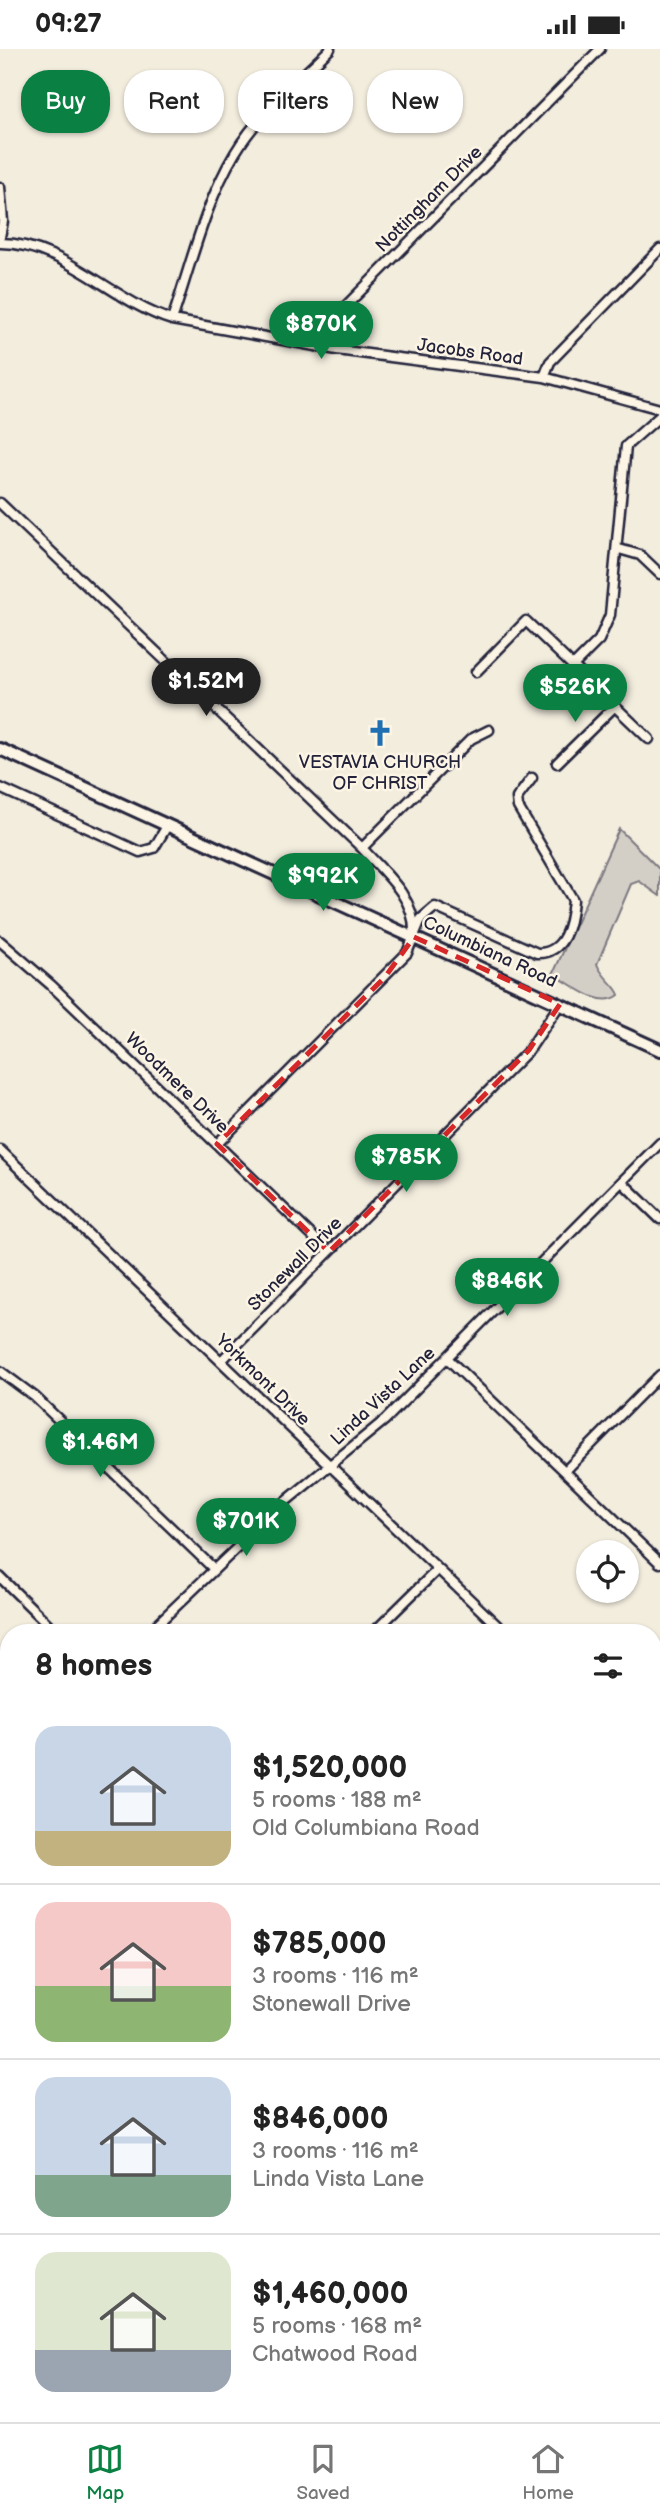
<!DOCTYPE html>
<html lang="en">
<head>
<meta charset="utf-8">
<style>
	body { margin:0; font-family:"Balsamiq Sans",sans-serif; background:#f2f2f2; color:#222; height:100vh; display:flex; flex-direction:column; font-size:26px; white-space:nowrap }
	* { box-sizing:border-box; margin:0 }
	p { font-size:23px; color:#767676 }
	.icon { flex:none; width:38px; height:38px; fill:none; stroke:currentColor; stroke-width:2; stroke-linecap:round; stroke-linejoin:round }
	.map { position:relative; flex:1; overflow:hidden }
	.drawer { position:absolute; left:0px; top:1575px; width:662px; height:798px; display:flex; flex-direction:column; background:#fff; border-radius:28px 28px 0 0; box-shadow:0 2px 5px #0004 }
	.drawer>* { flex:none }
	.guide { position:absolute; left:21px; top:21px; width:620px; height:63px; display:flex; gap:14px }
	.controls { position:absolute; left:576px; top:1491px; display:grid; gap:14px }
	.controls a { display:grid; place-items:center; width:63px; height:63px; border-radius:50%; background:#fff; box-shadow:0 2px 5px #0004; font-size:35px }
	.price { position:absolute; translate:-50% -60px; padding:0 16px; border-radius:24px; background:#0b8043; color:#fff; font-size:23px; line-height:46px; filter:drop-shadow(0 2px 4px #0008) }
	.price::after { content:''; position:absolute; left:50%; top:42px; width:21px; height:16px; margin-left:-10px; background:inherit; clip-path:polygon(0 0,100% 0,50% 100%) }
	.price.on { background:#222; color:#fff }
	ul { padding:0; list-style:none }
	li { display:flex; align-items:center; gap:21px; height:175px; padding:0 35px }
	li+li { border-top:2px solid #e0e0e0 }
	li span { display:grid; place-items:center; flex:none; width:196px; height:140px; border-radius:21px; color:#555 }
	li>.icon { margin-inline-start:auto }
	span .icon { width:84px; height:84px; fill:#fffc; stroke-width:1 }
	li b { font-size:30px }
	h2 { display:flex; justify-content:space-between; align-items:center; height:84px; padding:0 35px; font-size:30px }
	.tag { padding:0 24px; border-radius:28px; background:#fff; box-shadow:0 2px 5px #0004; font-size:24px; line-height:63px }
	.tag.on { background:#0b8043; color:#fff }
	.status { display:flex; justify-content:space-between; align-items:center; height:49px; padding:0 35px; background:#fff; direction:ltr }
	.status svg { height:19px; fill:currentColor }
	.tabs { display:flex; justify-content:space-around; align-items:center; height:98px; border-top:2px solid #e0e0e0; background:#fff; font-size:19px; color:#767676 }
	.tabs a { display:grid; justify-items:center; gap:4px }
	.tabs .on { color:#0b8043 }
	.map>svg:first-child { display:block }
	.green { fill:#d4cfc6; stroke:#7b7880; stroke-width:2 }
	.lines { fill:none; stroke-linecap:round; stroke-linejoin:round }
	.minor-casing { stroke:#22223b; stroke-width:13 }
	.secondary-casing { stroke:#22223b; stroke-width:16 }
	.motorway-casing { stroke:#22223b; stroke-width:19 }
	.minor { stroke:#fcf5e5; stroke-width:8 }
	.secondary { stroke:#fcf5e5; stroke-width:10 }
	.motorway { stroke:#fcf5e5; stroke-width:14 }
	.marked { fill:none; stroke:#d62828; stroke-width:5; stroke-dasharray:14 9; stroke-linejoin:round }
	.labels { text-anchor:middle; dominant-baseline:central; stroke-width:5; stroke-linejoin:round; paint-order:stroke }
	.street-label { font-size:18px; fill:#22223b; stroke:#fcf5e5 }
	.poi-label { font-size:18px; fill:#22223b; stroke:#fcf5e5 }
</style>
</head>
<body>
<div class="status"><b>09:27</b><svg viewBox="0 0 49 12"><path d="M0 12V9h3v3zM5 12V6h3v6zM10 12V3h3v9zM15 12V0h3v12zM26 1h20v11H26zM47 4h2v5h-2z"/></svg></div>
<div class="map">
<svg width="660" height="2373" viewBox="0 0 660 2373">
	<rect width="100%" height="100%" fill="#f3edde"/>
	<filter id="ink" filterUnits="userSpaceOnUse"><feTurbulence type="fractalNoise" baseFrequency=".0143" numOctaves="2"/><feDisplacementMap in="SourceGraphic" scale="14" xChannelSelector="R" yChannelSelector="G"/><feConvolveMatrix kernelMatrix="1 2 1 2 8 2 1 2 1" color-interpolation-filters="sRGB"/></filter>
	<g filter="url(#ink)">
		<!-- green -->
		<path class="green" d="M619,780L660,821V847L639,832L631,835L597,915C603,930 617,937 619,946C600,961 572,935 553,925Z
			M0,1771H9V1824L0,1825Z
			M9,1871V1938L0,1940V1872Z
			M653,1891L660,1894V1942L653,1941Z
			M9,1981V2066L0,2068V1982Z"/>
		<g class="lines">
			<defs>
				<path id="minor" d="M0,138L3,172L0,188
					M0,194C64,194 113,253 172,271L337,301L544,328L660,360
					M172,271C191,215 205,154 235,104C259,64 298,32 330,0
					M319,297L325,278L600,0
					M544,328L550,313L660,200
					M0,454L362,799C383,823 414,847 414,881
					M619,500L640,506L660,525
					M573,617L599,591L610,566L626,397L660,367
					M476,623L526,572L649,690
					M557,714L615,657
					M0,739L140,803L154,799L167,777
					M362,799L471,690L489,681
					M0,892L51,936L329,1203
					M217,1095L407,904L421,870L435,858L537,904C565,905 571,875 573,851L518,758L517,749L532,729
					M0,1101L505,1584
					M622,1133L660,1170
					M447,1309L660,1514
					M221,1312L529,1001L560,955
					M0,1322L35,1348L214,1520
					M565,1422L660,1326
					M0,1528L57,1584
					M148,1584L285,1453L385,1371L660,1094
					M373,1584L438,1520
					M653,1657L660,1651
					M653,1726L660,1732
					M0,1727L9,1720
					M0,2084L9,2082
					M653,2224L660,2221
					M127,2364L135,2373
					M182,2373L191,2364"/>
				<path id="secondary" d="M0,700L660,1001"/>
				<path id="motorway" d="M0,1854L9,1853
					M653,1871L660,1873
					M0,1963L9,1962
					M653,1963L660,1965"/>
			</defs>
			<!-- minor casing -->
			<use href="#minor" class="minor-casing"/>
			<!-- secondary casing -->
			<use href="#secondary" class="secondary-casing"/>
			<!-- motorway casing -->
			<use href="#motorway" class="motorway-casing"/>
			<!-- minor -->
			<use href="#minor" class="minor"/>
			<!-- secondary -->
			<use href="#secondary" class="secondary"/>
			<!-- motorway -->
			<use href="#motorway" class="motorway"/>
		</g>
	</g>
	<!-- marked area -->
	<path class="marked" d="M414,888L560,955L529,1001L329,1203L217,1095L385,928Z"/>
	<!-- icons -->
	<defs>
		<symbol id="church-bare" viewBox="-9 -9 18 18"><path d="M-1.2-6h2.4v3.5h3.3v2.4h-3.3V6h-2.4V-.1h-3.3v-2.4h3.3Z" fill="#1f6fb2" stroke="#fcf5e5" stroke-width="2.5" paint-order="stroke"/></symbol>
	</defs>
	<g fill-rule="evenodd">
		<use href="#church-bare" x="361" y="665" width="38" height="38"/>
	</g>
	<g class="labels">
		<!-- street labels -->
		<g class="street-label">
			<text transform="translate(429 150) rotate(-45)">Nottingham Drive</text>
			<text transform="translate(470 303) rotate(8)">Jacobs Road</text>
			<text transform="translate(490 903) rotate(25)">Columbiana Road</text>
			<text transform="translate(177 1034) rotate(44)">Woodmere Drive</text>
			<text transform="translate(295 1215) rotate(-45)">Stonewall Drive</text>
			<text transform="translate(263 1331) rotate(44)">Yorkmont Drive</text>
			<text transform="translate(383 1347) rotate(-43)">Linda Vista Lane</text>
		</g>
		<!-- poi labels -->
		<g class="poi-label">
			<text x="380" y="713">VESTAVIA CHURCH<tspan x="380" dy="21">OF CHRIST</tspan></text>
		</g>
	</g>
</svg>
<div class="controls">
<a><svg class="icon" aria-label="locate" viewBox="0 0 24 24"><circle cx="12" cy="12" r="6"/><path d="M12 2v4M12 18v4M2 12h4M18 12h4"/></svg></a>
</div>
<b class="price" style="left:321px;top:312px">$870K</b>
<b class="price on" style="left:206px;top:669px">$1.52M</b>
<b class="price" style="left:575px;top:675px">$526K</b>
<b class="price" style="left:323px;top:864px">$992K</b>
<b class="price" style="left:406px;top:1145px">$785K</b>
<b class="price" style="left:507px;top:1269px">$846K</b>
<b class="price" style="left:100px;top:1430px">$1.46M</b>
<b class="price" style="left:246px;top:1509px">$701K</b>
<div class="guide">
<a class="tag on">Buy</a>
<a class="tag">Rent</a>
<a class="tag">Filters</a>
<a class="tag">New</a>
</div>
<section class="drawer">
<h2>8 homes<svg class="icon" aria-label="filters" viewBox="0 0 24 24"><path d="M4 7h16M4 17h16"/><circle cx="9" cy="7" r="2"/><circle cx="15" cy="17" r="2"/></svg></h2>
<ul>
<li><span style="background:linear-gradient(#c9d6e8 75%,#c2b280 0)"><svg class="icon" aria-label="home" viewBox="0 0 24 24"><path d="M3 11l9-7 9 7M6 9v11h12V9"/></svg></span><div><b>$1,520,000</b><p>5 rooms · 188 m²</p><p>Old Columbiana Road</p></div></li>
<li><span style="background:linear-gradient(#f6c9c9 60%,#8fb573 0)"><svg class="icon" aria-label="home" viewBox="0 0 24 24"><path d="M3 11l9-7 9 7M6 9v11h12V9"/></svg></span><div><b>$785,000</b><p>3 rooms · 116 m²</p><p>Stonewall Drive</p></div></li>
<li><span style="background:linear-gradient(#c9d6e8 70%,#7fa58c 0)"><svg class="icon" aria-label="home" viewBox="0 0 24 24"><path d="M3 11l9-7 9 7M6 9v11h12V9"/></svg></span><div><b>$846,000</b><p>3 rooms · 116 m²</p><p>Linda Vista Lane</p></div></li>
<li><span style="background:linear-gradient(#dfe7d0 70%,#9aa5b1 0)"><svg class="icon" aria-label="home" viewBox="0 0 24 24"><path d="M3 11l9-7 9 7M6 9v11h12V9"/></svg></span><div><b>$1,460,000</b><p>5 rooms · 168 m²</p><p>Chatwood Road</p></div></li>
</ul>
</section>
</div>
<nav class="tabs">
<a class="on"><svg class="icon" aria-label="map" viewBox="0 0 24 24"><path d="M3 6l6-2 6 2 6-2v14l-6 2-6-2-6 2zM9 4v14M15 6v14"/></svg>Map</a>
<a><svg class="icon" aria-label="saved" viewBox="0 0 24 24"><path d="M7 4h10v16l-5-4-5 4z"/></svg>Saved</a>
<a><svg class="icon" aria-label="home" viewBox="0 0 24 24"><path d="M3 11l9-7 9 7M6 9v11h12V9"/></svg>Home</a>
</nav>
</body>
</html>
